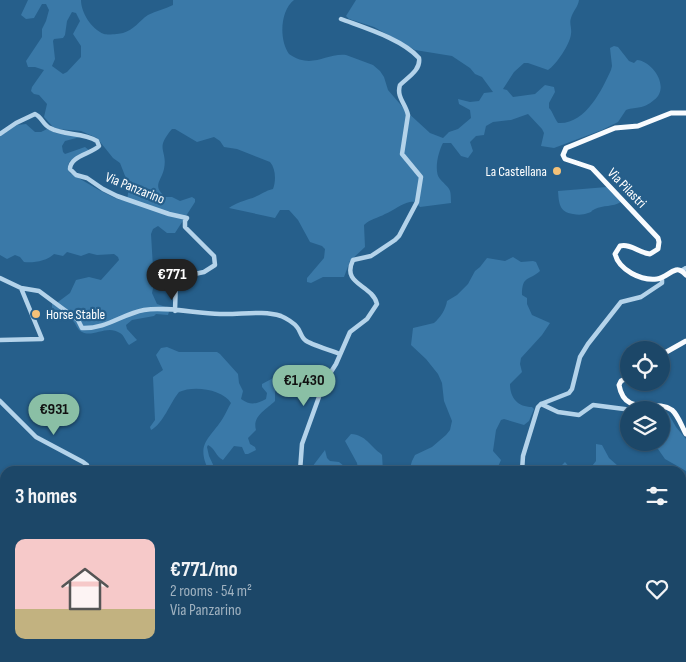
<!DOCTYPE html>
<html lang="en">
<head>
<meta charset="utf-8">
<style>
	body { margin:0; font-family:"Sofia Sans Condensed",sans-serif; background:#254e6e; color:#f1f3f6; height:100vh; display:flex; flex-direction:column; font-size:19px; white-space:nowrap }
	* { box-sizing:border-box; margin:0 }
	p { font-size:16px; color:#a0b2c0 }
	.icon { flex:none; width:28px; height:28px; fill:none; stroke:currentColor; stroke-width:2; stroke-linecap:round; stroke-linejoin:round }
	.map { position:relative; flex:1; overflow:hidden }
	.drawer { position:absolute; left:0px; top:466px; width:686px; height:196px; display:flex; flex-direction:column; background:#1c4768; border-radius:15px 15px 0 0; box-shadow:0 1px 4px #0004,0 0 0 1px #3a5f7c }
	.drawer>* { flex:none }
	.fabs { position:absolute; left:620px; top:341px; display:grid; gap:10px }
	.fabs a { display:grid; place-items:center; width:50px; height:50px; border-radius:50%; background:#1c4768; box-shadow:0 1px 4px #0004,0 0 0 1px #3a5f7c; font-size:25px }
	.price { position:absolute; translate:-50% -42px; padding:0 11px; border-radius:18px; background:#8abfa5; color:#111; font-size:16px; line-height:32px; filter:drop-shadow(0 1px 2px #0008) }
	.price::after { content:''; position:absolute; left:50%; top:30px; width:15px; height:11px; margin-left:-8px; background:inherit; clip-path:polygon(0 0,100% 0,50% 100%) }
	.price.selected { background:#222; color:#fff }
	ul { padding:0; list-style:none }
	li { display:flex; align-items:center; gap:15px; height:125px; padding:0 15px }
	li span { display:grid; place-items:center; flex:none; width:140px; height:100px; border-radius:10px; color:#555 }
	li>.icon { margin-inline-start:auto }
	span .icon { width:60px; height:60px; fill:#fffc; stroke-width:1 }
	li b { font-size:21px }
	h2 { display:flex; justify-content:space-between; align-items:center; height:60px; padding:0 15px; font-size:21px }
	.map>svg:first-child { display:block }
	.green { fill:#3a79a8; fill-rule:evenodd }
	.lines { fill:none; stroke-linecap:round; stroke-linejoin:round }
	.minor { stroke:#b4d3ea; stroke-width:4.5 }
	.major { stroke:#f8fbfe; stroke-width:5 }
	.poi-dot { fill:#f4c178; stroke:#265f8b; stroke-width:2 }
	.labels { text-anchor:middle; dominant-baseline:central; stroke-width:4.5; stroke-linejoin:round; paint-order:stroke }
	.poi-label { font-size:14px; fill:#fff; stroke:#265f8b; text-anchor:end }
	.street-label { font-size:14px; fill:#fff; stroke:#265f8b }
</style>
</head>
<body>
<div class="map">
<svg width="686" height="662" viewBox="0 0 686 662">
	<rect width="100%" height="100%" fill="#265f8b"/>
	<!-- green -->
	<path class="green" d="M28,0H81C81,12 91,29 104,34C108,35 119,34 123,33C134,30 139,21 148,15C156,11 165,9 173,5V0H294C280,11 279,40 289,54C312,70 325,53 346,55L373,65L380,71L384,77L388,90L406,111L430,133L443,138L449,132L458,129L471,118L470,110L459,104L458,99L470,102L479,101L484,93L493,92L482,77L475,74L470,68L452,56L415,50L374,27L349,19L346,16L356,0H579C578,7 573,11 571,18C569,23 572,28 571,34C570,44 557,64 548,70L528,63H524L514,72L503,89L507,90L513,97L535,94L545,85L554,87L555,92L549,103V108C553,112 554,118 558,123C585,125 602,90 611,70L612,66L610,48L614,46L618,47L629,61L634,63L637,60C652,61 671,87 654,100C642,110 638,106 626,110L618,122L602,130L554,148L541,146L544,133L542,129L528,114L511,120L493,122L486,126L484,135L476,136L470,142L473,151L468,158L461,156L451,143H443C439,150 433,171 440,179C450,190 451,187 451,203L420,207C417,204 415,201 410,202C402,203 393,211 385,214C378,218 370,219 364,225L365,247L350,261L344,277H323L311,283L307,282V278L324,258L325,249L322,246L310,242L298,220L289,210H280L275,218L229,208C236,203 241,202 249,199C258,197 264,191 273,189C276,181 276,169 270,162L237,149L224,147L220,141L214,137L197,142L175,129H172C154,150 168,149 164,169C161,182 152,185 165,197H172L180,201L192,197L195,199V202L175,233H167L158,226L153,229L151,234L154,284L152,293L157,304L166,307L169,312L168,315L156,314L154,316L132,320L126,325L127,329L137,340L129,345C126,342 124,335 120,333C107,324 93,338 82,332C77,330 76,323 72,320C66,315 59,313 52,308V302H58L70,293L76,280L89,277L101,280L119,260L118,257L114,254L97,255L89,253L81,256L67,252L63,256L54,254C47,261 34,263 24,262L20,257L15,255L7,259L0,255V136L17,125L26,124L35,132H41L47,129L56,133L80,137L65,141L62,146L63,152L65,154L85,147L90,151L70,161L68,165L70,173L99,190L117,199L127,201L129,186L120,163L113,158L97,138L81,131L58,129L53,127L44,117L47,104L39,95L34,94L31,91L32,87L44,70L35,67H28L26,61L42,37V29L46,21L49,10L46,4H42L34,18L26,19L21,15ZM72,12L76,13L80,21L73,34L81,46V57L67,72L63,74L52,66L55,59L53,41L54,39L63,38L65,35L67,21Z
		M607,187L621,202C613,207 603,205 595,209C589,212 594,211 588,213C583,215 578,215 573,214C559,212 559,203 558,191Z
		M513,257L521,262L533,261L536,262L540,271C529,281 522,275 522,295L527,298V304L532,315L550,323L542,335L521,358L520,364L522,372L510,384C510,398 518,407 532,407L534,409L529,421L524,425L504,419L501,420L496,430L493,451L501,460L497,469L494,471H409L412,461L415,455L432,447L446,435L450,430L452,421L444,401L442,383L438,374L426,359L411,345L413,328L434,323C440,318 446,309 447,301L457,295L468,284L475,271L480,267L487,258L505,261Z
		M167,347L179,352H217L220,354L238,374L239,383L243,391L241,399C251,406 256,404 266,399L267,393L262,387V384L277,376L280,382L275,392V401C266,410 252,416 256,430L248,438L250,444L255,447L256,450L248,454H245L242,447L234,446L223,460C216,457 215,448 208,445L207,447L209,456L216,471H209C195,443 210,439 223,418C226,413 228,408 231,403C223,389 193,385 179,392C170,403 163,424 151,430L150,427L155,420L153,377L163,370L156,355L161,348Z
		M661,411L668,413L676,427L686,439V471L665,459L658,449L649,446L647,443L661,442Z
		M351,434C366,435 370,446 380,453L382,455L383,471H309L325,450L327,458L330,461L339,462L349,470L356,471L358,469L357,463L345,441Z
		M596,444L602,445L609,458L618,466C639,469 659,460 679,471H556L565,462L571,469H584L592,466L596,461Z"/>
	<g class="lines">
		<!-- minor -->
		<path class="minor" d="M0,134L16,123L35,114C42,117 43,125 50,128C65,136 82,132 97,141L99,146C91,154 70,156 70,169L76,175L87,178L103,189L117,196L169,214L187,218L185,221V227L214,256L215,265L204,272L176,278L175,311
			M681,271L686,268
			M0,278L21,288L39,291L78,320L82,328C107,329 122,314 144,310C167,306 197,314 220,314C240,315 262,310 281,316C286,318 294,323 297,327C300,330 301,337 305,340C311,345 331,350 340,354
			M0,340L42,339L21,288
			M0,401L36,437L83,462L87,465L85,471
			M541,404L558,412L579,415L593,405L632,410L641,406
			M300,471L302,444L324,383L336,364L350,332L367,319L377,304C372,284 341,285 353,260L371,256L395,240L399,236L417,202L421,177L402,154L408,115C406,104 396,97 400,85C408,77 421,70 419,58C402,39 365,28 341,19
			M522,471L523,456L538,407L541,404L569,393L572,389L580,357L588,344L621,302L641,297L662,283V278
			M681,655L686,653
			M271,658L273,662
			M440,658L441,662
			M534,658L536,662"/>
		<!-- major -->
		<path class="major" d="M686,113H671L638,126L615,128L571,146L566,148L563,155L565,159L592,168L658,238L659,242L658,249L650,254C639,253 630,243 620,246L615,254C619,270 641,281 657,279C665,278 669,272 676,270C680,269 683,272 686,275
			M661,355L686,341
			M629,377L621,381L619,385C625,418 654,398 672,410C678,415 682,427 686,434
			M681,589L686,588
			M681,602L686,604
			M681,650L686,646
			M676,662L678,658"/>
	</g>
	<!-- markers -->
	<g class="poi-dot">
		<circle cx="557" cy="171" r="5"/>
		<circle cx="36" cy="314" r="5"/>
	</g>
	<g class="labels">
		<!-- poi labels -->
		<g class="poi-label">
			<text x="547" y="171">La Castellana</text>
			<text x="46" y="314" text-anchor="start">Horse Stable</text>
		</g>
		<!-- street labels -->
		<g class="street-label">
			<text transform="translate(135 188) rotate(22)">Via Panzarino</text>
			<text transform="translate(627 188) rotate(46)">Via Pilastri</text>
		</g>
	</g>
</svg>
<div class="fabs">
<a><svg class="icon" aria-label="locate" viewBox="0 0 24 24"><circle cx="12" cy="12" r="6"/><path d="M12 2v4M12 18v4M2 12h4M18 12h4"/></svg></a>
<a><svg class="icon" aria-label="layers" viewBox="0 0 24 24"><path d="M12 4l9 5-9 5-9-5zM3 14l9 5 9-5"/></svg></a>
</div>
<b class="price selected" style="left:172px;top:301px">€771</b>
<b class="price" style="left:304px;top:407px">€1,430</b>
<b class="price" style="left:54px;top:436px">€931</b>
<section class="drawer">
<h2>3 homes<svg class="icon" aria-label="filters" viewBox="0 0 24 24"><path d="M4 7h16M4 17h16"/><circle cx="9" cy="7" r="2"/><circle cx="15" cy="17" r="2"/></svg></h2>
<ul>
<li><span style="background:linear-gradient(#f6c9c9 70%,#c2b280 0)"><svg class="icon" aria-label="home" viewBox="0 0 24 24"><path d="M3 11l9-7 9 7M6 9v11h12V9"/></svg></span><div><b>€771/mo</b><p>2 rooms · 54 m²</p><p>Via Panzarino</p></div><svg class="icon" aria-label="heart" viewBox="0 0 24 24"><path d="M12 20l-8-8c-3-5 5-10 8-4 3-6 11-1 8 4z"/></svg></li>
</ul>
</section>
</div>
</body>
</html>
